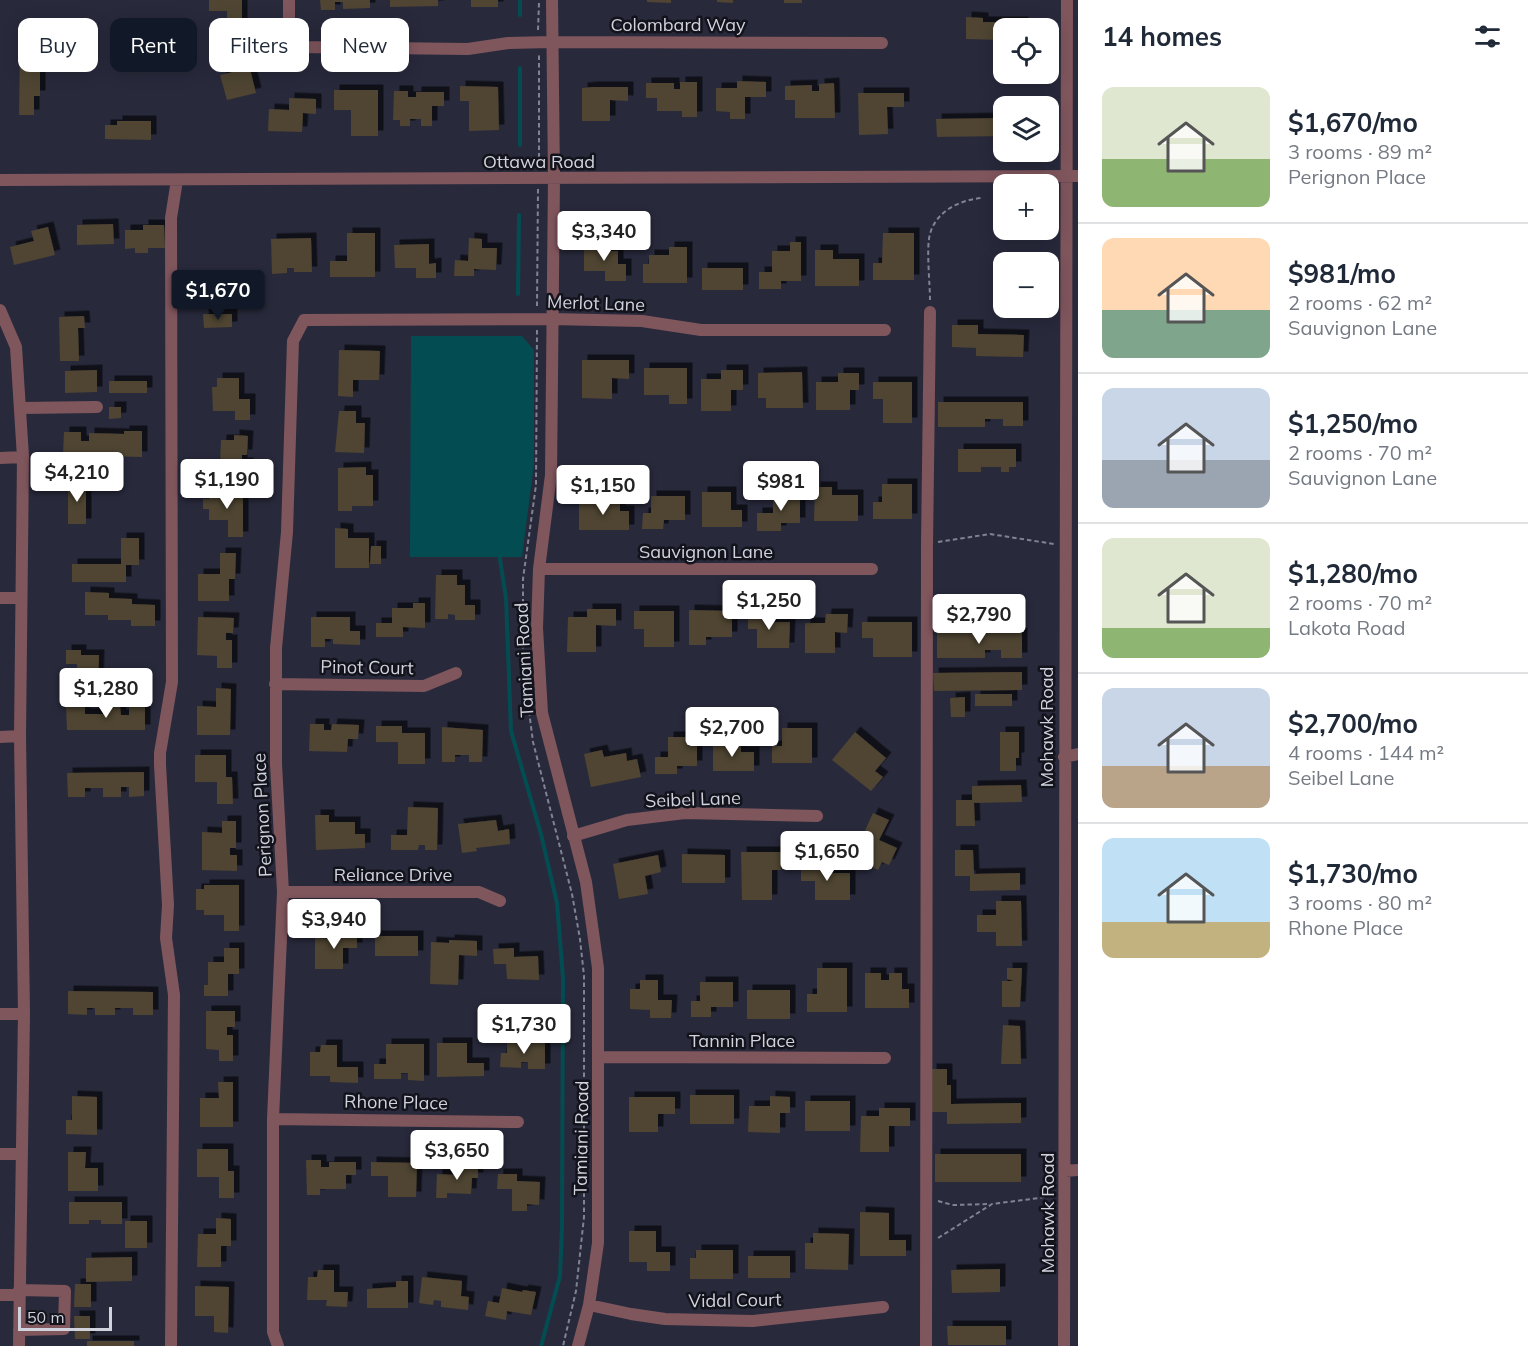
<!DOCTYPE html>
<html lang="en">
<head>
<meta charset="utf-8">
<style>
	body { margin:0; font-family:Mulish,sans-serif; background:#f2f2f3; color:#1f2937; height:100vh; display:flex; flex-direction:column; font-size:22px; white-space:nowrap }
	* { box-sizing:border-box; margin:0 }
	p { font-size:20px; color:#747a83 }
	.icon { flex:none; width:33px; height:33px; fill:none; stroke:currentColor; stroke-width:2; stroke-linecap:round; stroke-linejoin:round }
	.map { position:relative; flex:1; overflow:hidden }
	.side { display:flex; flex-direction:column; background:#fff; width:450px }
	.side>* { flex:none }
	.guide { position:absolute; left:18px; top:18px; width:570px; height:54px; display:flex; gap:12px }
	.fabs { position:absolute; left:993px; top:18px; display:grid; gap:12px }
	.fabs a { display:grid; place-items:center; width:66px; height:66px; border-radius:12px; background:#fff; box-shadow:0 3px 15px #0003; font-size:30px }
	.scale { position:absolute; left:18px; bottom:15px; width:94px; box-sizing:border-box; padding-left:6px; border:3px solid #d0d2de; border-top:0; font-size:16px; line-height:21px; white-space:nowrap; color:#d0d2de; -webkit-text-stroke:4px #12131b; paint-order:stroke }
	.price { position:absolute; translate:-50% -51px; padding:0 14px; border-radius:6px; background:#fff; color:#222; font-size:20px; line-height:39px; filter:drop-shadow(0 2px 3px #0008) }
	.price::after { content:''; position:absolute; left:50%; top:36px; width:18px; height:14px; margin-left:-9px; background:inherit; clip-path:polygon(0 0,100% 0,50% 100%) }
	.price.selected { background:#111827; color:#fff }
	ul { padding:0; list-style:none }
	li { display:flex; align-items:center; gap:18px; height:150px; padding:0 24px }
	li+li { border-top:2px solid #e0e1e3 }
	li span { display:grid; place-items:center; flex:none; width:168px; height:120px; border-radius:12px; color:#555 }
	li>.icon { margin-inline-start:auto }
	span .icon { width:72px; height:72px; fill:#fffc; stroke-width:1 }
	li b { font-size:26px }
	h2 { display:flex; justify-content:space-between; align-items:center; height:72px; padding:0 24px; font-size:26px }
	.chip { padding:0 21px; border-radius:12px; background:#fff; box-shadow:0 3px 15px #0003; font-size:21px; line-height:54px }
	.chip.selected { background:#111827; color:#fff }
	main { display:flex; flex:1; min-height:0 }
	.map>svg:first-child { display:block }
	.water { fill:#034d52 }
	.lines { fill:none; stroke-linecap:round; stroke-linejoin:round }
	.stream { stroke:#034d52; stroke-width:4 }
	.building { fill:#4f4432; filter:url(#shadow) }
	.path { stroke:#818392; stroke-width:2; stroke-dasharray:4.5 3; stroke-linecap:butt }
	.minor { stroke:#80565d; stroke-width:12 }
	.labels { text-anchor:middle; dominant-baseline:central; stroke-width:5; stroke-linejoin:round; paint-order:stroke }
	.street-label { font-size:18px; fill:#d0d2de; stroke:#12131b }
</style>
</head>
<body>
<main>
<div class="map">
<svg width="1078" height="1346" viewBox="0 0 1078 1346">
	<defs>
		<filter id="shadow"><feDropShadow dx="5.5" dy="-5.5" stdDeviation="0" flood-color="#0009"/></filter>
	</defs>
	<rect width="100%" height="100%" fill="#282a3c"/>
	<!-- water -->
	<path class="water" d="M411,336H522L534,350V464L522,557H410Z"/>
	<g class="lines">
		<!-- stream -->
		<path class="stream" d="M520,0V15
			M520,145V68
			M518,294L519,215
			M499,553L506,598L511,731L541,834L557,903L563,978L562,1226L560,1276L541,1346"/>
	</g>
	<!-- building -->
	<path class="building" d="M209,0H242V28H227V11H209Z
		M320,0H370V8L343,9V2H335V10H321Z
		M390,0H438V6L390,7Z
		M471,0H498V7H471Z
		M647,0H671V3L647,2Z
		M717,0H733V3L717,2Z
		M784,0H802V3H784Z
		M966,17L983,18V22H1023V28H1004V40L966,39Z
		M247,44L253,68L250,69L256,93L227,100L220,75L237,71L232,48Z
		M20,48H40V96H34V115H19Z
		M737,81L766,82V97H745V119H730V112L716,111V88H737Z
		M680,82H697V117H682V111H657V98H646V83H674V89H680Z
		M834,83L835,118H795V100H785V86L812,85V91H819V84Z
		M460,86L498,87L499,130L469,131V101H460Z
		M593,87H628V101L610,100V121H582V88Z
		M334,90H378V136H351V110H334Z
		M394,91H408V97H416V92H444V106H432V126H421V119H410V126H400V120H393Z
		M858,93H904V107H887L888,134L859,135Z
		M289,98L316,99V114L303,113L302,132L268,131L269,109L289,110Z
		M1004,118V136L937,137L936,119Z
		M117,121H151V140L105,139V125H117Z
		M113,224L114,244L77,245V225Z
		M143,225H164L165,248H148V253H135V248L125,249V230H143Z
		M48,227L55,255L14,265L10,247L34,241L31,231Z
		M347,233H375V277H330V261H347Z
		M883,233H914V280H873V263H882Z
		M311,238L312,272H294V268H287V273L272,274L271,239Z
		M469,238L482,239V248H497L496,270L474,269V276H454L455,260L468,261Z
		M790,242H801V281H781V289H759V272H772V251H790Z
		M429,244V264L436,263V278H416V268H395L394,245Z
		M584,244H611V251H618V264H626V281H605V271H584Z
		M669,247H687V283H643V264H649V255H669Z
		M815,250H833V259H859V286H815Z
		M702,268H743V290H702Z
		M203,314H232V327L204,328Z
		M84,316L85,328H78L79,361H60L59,317Z
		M952,325H978V334L1024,335L1023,357L976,356V348L952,347Z
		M339,350L380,351L379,380H353V397L338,396Z
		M582,360H629V379L612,378V399L582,398Z
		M644,368H687V404H669V395H644Z
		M97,370V392L65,393V371Z
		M721,370H743V390H731V411H701V379H721Z
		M802,372L803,408H766V398H758V373Z
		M838,373H859V390H850V410H816V382H838Z
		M217,378H239V399H250V420H235V411H213L212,387H217Z
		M109,381H147V393H109Z
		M873,382H912V423H883V399H873Z
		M938,402H1023V426H1003V419H985V427H938Z
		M109,407H121V418L109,419Z
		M339,411H356V423H365L364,453L335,452Z
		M124,431H142V457L63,455L64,432H81V441H89V433L124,434Z
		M234,435L248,436L247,455H242V463H248V478H213L214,463H220L221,440H234Z
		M958,449H1016V467H1009V472H1001V467H981V472H958Z
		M366,467V475H373V506H352V511H338V468Z
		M68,483H86V524H68Z
		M882,484H912V519H873V502H882Z
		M815,487H832V495H858V521H814Z
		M209,491H243V537H228V520H209V509H203V499H209Z
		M702,492H731V510H742V527H702Z
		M773,492H800V523H781V531H757V513H773Z
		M651,496H685V520H664L663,529H642L643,513H651Z
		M579,501H620V511H629V530H579Z
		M335,528L348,529V538H369V568H335Z
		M121,538H139V565H126V582H72V564H121Z
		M371,546H381V564H370Z
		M220,553H236L235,579H229V601H198V574H220Z
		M436,575H457V585H465V605H475V620H455V615L448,614V619H435Z
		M85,592L109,593V598L132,599V604L155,605V626H131V620H108V615H85Z
		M413,603H425V628L403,627V637H376V623H392V608H413Z
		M587,609H616V626L596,625V652H567L568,617H587Z
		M689,610L732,611V637H706V645H689Z
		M634,611H674V647H644V629H634Z
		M748,612H768V622H790L789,648H757V629H748Z
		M826,614H848L847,633L835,632V653H805V623H825Z
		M198,617L234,618L233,633H226V640H232V668H217V656L197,655Z
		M311,617H350V631H360V645L333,644V639H325V647H311Z
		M862,622H912V657H873V638H862Z
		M937,633H1022V658H1001V650H985V658H937Z
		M66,650H81V655H99L98,688L77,687V664H66Z
		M1022,672V690L934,691L933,673Z
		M216,688L231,689L230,735H197V706L216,707Z
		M975,694H1012V706H975Z
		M965,697V717H951L950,698Z
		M66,706H85V714H103V706H120L121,715H129V706H145V730H67Z
		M310,724H324V730H331L332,724L359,725L358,739H348L347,752L309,751Z
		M376,726H402V733H425V764H398V742H376Z
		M442,727L483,730L482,762H469V755H455V762H442Z
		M782,728H812V763H772V746H782Z
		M855,732L886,758L875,771L883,777L871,791L832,760Z
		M1000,732H1019V758H1016V771H1000Z
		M668,737H688V746H697V766H677V774H655V757H668Z
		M713,744H741V752H754V771H713Z
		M602,750L604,757L626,753L627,761L637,759L641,777L591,787L584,754Z
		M195,755H226V777H232L233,804H217V782H195Z
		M144,772V796L129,797V787H121V797H103V788H85V797H68L67,773Z
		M1021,785L1022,802L974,803L975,826H956V800H972V786Z
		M408,807L438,808L437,850H425V845H419L418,850H391V835H407Z
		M873,813L889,820L879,840L897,848L889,865L882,862L878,870L859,861L868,842L861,839Z
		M315,815H329V822H355V834H365V848L316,850Z
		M496,820L498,831L509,829L510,844L476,848L477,851L462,853L458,824Z
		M222,821H236V848H230V855H237V871L202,870V832L222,833Z
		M955,850H973L974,874L1020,873V890L970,891V876H955Z
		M741,852H781V870H772V900H742Z
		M682,854L725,855V883H682Z
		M658,855L661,872L645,876L648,894L619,899L613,864Z
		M801,863H829V873H850V900H815V881H801Z
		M204,885H239V931H224V915H204V910H196V889H204Z
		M996,901H1021L1022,946H996V932H977V915H996Z
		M337,932H357V948H343V969H315V938L336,939Z
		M375,936H418V956H375Z
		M449,940L477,941V956L459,955L458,985L430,984L431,942L449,943Z
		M224,948H239V974H228V996H204V985H208V962H224Z
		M514,948V957L538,956L539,980L507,979L506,964H494L493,949Z
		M817,968H847V1012H807V994H817Z
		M1007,968H1022L1020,1007H1002V981H1014L1007,979Z
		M865,973H881V980H889V973H902V989H909V1008H865Z
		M640,980H658V1000H672L671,1018H650V1010L630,1009V989H640Z
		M700,982H733V1007H711V1017H691V1001H700Z
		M747,990H790V1019H747Z
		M68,991L153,992V1015H133V1008H115V1015H95V1008H87V1015L68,1014Z
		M206,1011H235V1027H227V1035H233V1061H219V1050L206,1049Z
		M1003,1025L1020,1026L1021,1064H1001Z
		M507,1040L545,1041V1069H528V1062H521V1068L500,1067L501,1053H507Z
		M437,1043H467V1063H484V1076L437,1077Z
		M386,1044H424V1081L408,1080V1073H401V1079H374V1064H386Z
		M321,1045H337V1067H358V1083L330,1082V1076H310V1052H320Z
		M931,1069H947V1085H951V1104L1021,1103V1123L947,1124V1112H931Z
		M218,1082H233V1127H200V1098H219Z
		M690,1095H734V1124H690Z
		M72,1096L97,1097V1135L66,1134V1120H72Z
		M770,1096L790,1097V1113H780V1133L748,1132L749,1106H770Z
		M629,1097H675V1114H658V1132H629Z
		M805,1101H850V1131H805Z
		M879,1108H910V1126H889V1152H860L861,1116H879Z
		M197,1149H228V1171H234V1198H219V1177H197Z
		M68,1152H86L85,1168H98V1191H68Z
		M935,1154H1021V1182H935Z
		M306,1160H321V1167H329V1162H356V1175H346V1189H320V1195H307Z
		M371,1162L417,1163L416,1197H388V1176H371Z
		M458,1163H478V1178H472L471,1194L447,1193V1198H436L437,1174L458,1175Z
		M498,1174H517V1181L540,1182L539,1205L527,1204V1211H512V1189H497Z
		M69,1202H122V1224H101V1220H89V1224H69Z
		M860,1212L889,1213V1240H906V1256H860Z
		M216,1218L231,1219V1246H221V1267H197L198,1234H216Z
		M125,1221H147V1248H125Z
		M629,1231H656V1252H670V1271H647V1262H629Z
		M813,1233L849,1234L848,1270L805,1269V1243H813Z
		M696,1250H733V1279H690V1258H696Z
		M748,1256H790V1278H748Z
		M132,1257V1281L86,1282V1258Z
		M1000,1269V1292L952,1293L951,1270Z
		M318,1270H334V1292H348L347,1307L326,1306L327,1300H307L308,1277H317Z
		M422,1277L462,1281L461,1296L469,1297L468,1310L441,1307V1301L434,1300L433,1305L419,1303Z
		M396,1281H408V1308H367V1289L396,1287Z
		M75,1284H91V1307H74Z
		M195,1286L229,1287L228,1333L214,1332V1316H195Z
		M502,1288L522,1292L523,1290L536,1292L531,1315L507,1311L506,1320L485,1316L488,1301L499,1303Z
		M74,1316H90V1339H75Z
		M947,1326H1006V1345H948Z
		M87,1341H134V1346H87Z"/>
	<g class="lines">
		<!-- path -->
		<path class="path" d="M538,30L539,3
			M539,165V54
			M930,300C930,284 926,247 930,234C936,211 960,200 981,198
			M537,306L538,189
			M537,330L536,485L523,579V664L533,742L572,894L580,939L584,976V1217L576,1291L563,1346
			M938,542L990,534L1054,544
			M938,1201L953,1205L989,1204
			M938,1238L992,1204L1039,1198L1054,1194"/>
		<!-- minor -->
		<path class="minor" d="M289,0V35L294,47L468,49L508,43L551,42L882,43
			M552,0L554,178L551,475L539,569L537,628L542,713L586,882L598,968V1243L589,1305L578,1346
			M0,180L1078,176
			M0,310L16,347L23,457L20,736L24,1014L19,1346
			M20,408L97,407
			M0,458L23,457
			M539,569H872
			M0,598H21
			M275,684L424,686L456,673
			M0,737L20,736
			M1064,757L1078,754
			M573,836L627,820L685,813L817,816
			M283,892H479L500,901
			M0,1014H24
			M599,1057L885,1058
			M273,1119L518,1122
			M0,1154H21
			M1065,1171L1078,1170
			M19,1290L65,1291L64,1329L19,1330
			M0,1295H19
			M589,1305L631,1314L665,1319L753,1321L883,1307
			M171,1346L174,995L166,938L168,905L160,765V753L172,682L171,218L177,180
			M278,1346L273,1332V1119L283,892L276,764V648L287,532L293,341L304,320L551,319L642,321L701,330H885
			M926,1346L927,545L930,312
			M1064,1346L1067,0"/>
	</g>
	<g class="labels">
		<!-- street labels -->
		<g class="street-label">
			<text x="678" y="24">Colombard Way</text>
			<text x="539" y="161">Ottawa Road</text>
			<text transform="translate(596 303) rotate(2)">Merlot Lane</text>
			<text x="706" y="551">Sauvignon Lane</text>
			<text transform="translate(524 660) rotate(-93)">Tamiani Road</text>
			<text transform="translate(367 667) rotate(1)">Pinot Court</text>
			<text transform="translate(1046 727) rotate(-90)">Mohawk Road</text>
			<text transform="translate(693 799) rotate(-2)">Seibel Lane</text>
			<text transform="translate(262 815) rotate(-93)">Perignon Place</text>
			<text x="393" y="874">Reliance Drive</text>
			<text x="742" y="1040">Tannin Place</text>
			<text transform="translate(396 1102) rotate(1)">Rhone Place</text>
			<text transform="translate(581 1138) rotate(-89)">Tamiani Road</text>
			<text transform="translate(1047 1213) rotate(-90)">Mohawk Road</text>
			<text transform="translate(735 1300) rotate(-1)">Vidal Court</text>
		</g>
	</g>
</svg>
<div class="fabs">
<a><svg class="icon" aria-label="locate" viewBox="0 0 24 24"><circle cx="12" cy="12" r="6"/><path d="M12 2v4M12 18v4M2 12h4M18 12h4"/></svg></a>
<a><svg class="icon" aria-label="layers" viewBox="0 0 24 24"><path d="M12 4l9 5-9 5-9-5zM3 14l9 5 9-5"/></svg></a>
<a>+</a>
<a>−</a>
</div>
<div class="scale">50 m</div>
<b class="price" style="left:604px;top:262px">$3,340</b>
<b class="price selected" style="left:218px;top:321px">$1,670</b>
<b class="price" style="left:77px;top:503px">$4,210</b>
<b class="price" style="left:227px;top:510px">$1,190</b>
<b class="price" style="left:781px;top:512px">$981</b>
<b class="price" style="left:603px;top:516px">$1,150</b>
<b class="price" style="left:769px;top:631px">$1,250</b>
<b class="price" style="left:979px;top:645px">$2,790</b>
<b class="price" style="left:106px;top:719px">$1,280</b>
<b class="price" style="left:732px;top:758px">$2,700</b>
<b class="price" style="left:827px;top:882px">$1,650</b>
<b class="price" style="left:334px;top:950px">$3,940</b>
<b class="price" style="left:524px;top:1055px">$1,730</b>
<b class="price" style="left:457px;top:1181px">$3,650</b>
<div class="guide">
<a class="chip">Buy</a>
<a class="chip selected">Rent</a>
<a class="chip">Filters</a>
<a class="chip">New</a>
</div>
</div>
<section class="side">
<h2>14 homes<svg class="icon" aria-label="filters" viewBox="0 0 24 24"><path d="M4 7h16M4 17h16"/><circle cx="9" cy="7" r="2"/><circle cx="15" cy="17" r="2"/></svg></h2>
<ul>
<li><span style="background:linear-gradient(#dfe7d0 60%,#8fb573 0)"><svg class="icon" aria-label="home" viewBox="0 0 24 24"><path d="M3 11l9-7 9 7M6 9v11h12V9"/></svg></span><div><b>$1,670/mo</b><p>3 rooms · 89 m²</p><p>Perignon Place</p></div></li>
<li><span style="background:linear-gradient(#ffd9b3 60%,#7fa58c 0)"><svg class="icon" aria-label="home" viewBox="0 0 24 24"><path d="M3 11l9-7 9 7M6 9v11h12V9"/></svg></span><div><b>$981/mo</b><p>2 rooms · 62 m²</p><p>Sauvignon Lane</p></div></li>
<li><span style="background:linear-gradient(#c9d6e8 60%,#9aa5b1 0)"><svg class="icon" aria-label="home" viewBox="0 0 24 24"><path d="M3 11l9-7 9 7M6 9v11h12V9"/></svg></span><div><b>$1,250/mo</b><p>2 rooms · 70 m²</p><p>Sauvignon Lane</p></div></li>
<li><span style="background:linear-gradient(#dfe7d0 75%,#8fb573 0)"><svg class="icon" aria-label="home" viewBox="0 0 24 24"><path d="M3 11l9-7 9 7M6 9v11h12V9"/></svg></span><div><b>$1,280/mo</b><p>2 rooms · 70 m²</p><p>Lakota Road</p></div></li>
<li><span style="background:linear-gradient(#c9d6e8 65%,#b9a48a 0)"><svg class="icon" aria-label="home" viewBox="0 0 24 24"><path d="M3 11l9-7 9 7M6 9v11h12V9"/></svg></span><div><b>$2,700/mo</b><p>4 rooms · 144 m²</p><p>Seibel Lane</p></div></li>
<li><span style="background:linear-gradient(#bfe0f5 70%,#c2b280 0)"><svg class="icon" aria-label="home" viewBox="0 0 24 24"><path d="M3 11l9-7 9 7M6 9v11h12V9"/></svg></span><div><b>$1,730/mo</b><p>3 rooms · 80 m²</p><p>Rhone Place</p></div></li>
</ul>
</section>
</main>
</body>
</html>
